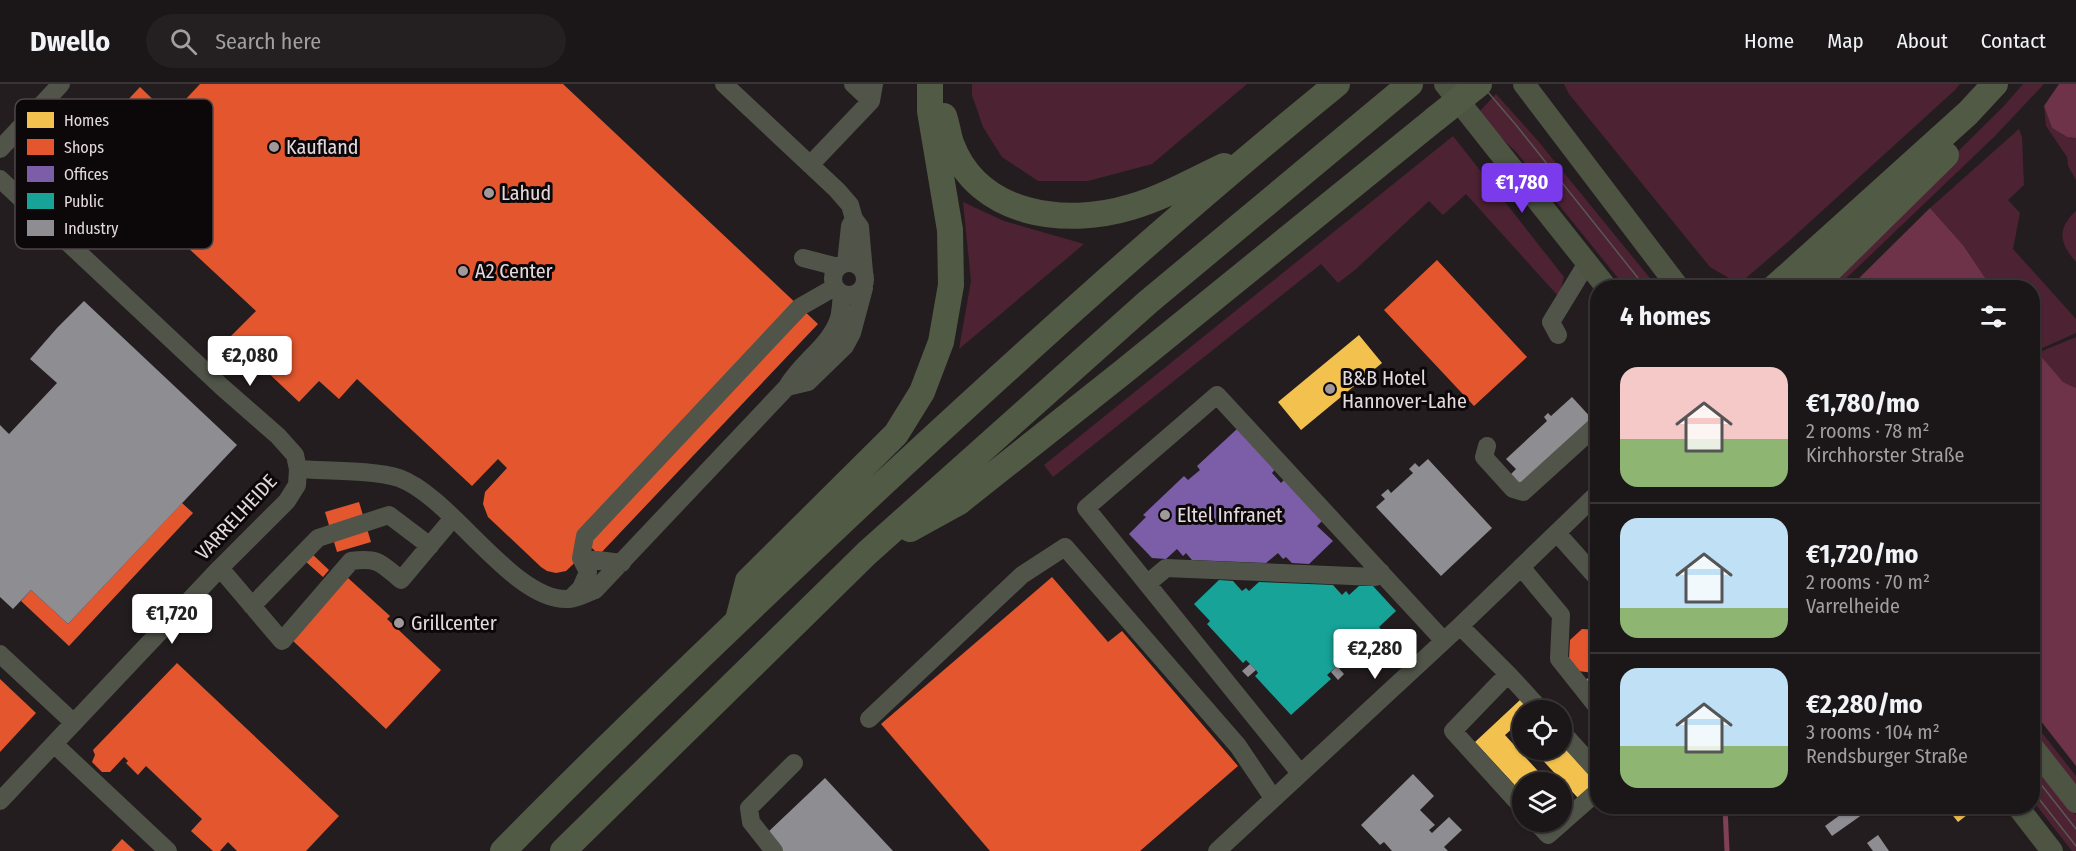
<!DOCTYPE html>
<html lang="en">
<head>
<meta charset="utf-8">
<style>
	body { margin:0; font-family:"Fira Sans Condensed",sans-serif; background:#241f20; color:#f1f3f6; height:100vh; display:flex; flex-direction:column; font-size:22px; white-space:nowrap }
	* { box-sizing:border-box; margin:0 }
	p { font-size:20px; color:#a09fa1 }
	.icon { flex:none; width:33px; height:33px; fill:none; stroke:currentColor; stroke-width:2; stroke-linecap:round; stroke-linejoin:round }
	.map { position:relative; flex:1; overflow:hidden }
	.side { position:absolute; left:1590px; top:196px; width:450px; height:534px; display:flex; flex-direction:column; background:#1b1617; border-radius:24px; box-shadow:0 2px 4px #0004,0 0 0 2px #393536 }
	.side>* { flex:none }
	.controls { position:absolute; left:1512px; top:616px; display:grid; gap:12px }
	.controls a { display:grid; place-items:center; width:60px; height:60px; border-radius:50%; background:#1b1617; box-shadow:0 2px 4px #0004,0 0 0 2px #393536; font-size:30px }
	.price { position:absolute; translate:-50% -51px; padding:0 14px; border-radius:6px; background:#fff; color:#222; font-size:20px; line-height:39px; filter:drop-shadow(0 2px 3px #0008) }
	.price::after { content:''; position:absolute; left:50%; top:36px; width:18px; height:14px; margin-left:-9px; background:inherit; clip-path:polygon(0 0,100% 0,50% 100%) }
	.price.on { background:#7c3aed; color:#fff }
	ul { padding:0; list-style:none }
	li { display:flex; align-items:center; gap:18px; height:150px; padding:0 30px }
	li+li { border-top:2px solid #393536 }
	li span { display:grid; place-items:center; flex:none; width:168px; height:120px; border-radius:18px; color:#555 }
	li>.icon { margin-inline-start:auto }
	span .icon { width:72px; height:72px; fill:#fffc; stroke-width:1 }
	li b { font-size:26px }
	h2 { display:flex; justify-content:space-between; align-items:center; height:72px; padding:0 30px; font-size:26px }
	header { display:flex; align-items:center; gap:36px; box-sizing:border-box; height:84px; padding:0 30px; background:#1b1617; border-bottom:2px solid #393536 }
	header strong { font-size:28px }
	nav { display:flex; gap:33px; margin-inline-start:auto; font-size:21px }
	.search { width:420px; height:54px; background:#241f20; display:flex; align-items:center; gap:15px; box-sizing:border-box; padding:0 21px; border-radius:33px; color:#a09fa1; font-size:22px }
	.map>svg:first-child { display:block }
	.green { fill:#4d2232 }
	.forest { fill:#6f3349 }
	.homes { fill:#f2c14e }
	.shops { fill:#e4572e }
	.offices { fill:#7b5ea7 }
	.public { fill:#17a398 }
	.industry { fill:#8d8d92 }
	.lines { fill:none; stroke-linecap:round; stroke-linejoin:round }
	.stream { stroke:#804057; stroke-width:5 }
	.minor { stroke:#515549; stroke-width:18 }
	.major { stroke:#4d5442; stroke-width:22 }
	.highway { stroke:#515a44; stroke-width:26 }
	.tram { stroke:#595853; stroke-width:1.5 }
	.highway-bridge { stroke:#515a44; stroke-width:26 }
	.poi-dot { fill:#a1989a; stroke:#0c0708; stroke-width:2 }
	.labels { text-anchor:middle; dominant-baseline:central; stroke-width:6; stroke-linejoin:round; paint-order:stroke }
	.poi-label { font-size:20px; fill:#e4dadd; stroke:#0c0708; text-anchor:start }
	.street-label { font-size:20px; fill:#e4dadd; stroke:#0c0708 }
	.key { fill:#0c0708; stroke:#4d4648; stroke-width:1.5 }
	.key-label { font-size:16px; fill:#e4dadd }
</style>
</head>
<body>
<header>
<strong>Dwello</strong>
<div class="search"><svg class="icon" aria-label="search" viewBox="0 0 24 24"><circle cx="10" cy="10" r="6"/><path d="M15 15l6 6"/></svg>Search here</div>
<nav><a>Home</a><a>Map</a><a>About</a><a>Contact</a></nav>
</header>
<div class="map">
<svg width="2076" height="767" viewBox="0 0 2076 767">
	<rect width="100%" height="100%" fill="#241d1f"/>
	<!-- green -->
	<path class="green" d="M972,0H1247L1152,80L1088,97H1038L1002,73L983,43L972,11Z
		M1564,0H1960L1955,6L1789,157L1739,200L1710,183L1569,10Z
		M2023,0H2044L1995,52L1836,204H1819L2003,23Z
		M1496,10L1538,57L1658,204H1626L1517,69L1477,30Z
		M2044,22L2052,44L2067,53L2076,54V96L2068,82L2067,73L2046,42Z
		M2019,45L2022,53L2024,101L2008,116L2020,129L2013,165L2076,235V249L2036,267L2033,263L2032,204H1992L1963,161L1930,124Z
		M1453,52L1564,193L1559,213L1466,110L1443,131L1429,117L1355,186L1338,199L1321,180L1053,393L1044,381Z
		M963,118L1004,137L1084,160L959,265L971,197Z
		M2076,127V178C2059,159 2057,144 2076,127Z
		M2076,253V304L2063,298L2037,269Z
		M2032,636L2076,692V704L2033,649Z
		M2032,676L2076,731V767H2072L2033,717Z"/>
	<!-- forest -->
	<path class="forest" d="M2059,0H2076V54L2067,53L2052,44L2044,22Z
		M1930,124L1963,161L1992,204H1849Z
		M2033,263L2063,298L2076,304V682L2033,627Z"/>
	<!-- homes -->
	<path class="homes" d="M1359,251L1382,279L1301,346L1278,318Z
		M1520,616L1530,627H1522V654L1513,644L1505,651L1549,699H1522V709L1475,658Z
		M1562,661L1597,699L1579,715L1533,666H1562Z
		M1946,723H1961L1967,731L1958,738Z"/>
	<!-- shops -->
	<path class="shops" d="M200,0H563L818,240L599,471L591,463L566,487L556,489L547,487L541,483L488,433L483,420L485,408L507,384L498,375L472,402L357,295L339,315L319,297L299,318L230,253L256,227L171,148L167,153L143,131L122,153L87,120L94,112L64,84L140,3L170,32Z
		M1437,176L1527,273L1474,322L1384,226Z
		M359,418L371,458L337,468L325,428Z
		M182,419L193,429L69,562L21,517L31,506L68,540Z
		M311,469L329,486L323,493L304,476Z
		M1052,493L1108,558L1122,547L1238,682L1140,767H990L881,640Z
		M348,494L390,532L387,535L441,586L386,645L291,555Z
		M1582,545L1598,546V587L1594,589L1578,587L1569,576L1570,556Z
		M177,579L339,732L306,767H237L228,758L220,767H213L191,747L202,735L146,682L138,691L126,679L128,677L124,673L110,688H102L92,678L95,671L93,666Z
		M0,595L36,629L0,668Z
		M122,755L135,767H111Z"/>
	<!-- offices -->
	<path class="offices" d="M1237,345L1276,384L1272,389L1281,399L1285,395L1322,437L1317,442L1333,457L1309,480L1292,479L1286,473L1283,475L1278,469L1266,479L1192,476L1186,469L1183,472L1177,465L1166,475L1152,474L1129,450L1146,433L1143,431L1184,392L1188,396L1200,386L1197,382Z"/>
	<!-- public -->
	<path class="public" d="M1219,496L1233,497L1242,507L1246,504L1249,507L1259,498L1333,501L1342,511L1346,507L1349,511L1359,502H1373L1396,527L1379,543L1382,546L1343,583L1340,579L1337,582L1327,591L1331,595L1291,631L1255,592L1258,589L1256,586L1246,576L1243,579L1207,540L1210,537L1194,520Z"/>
	<!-- industry -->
	<path class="industry" d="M84,217L237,361L68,540L31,506L13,525L0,513V341L9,350L57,299L30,275L57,244Z
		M1572,313L1594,337L1520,400L1511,390L1516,385L1506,375L1547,337L1544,333L1548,329L1551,332Z
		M1428,375L1492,444L1441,492L1376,423L1385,415L1381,411L1388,405L1391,409L1413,389L1409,385L1415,379L1419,383Z
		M1250,580L1256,586L1248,593L1242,587Z
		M1337,582L1344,590L1338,596L1331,588Z
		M1598,587V614L1584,597Z
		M1413,690L1434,712L1420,726L1435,741L1429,746L1432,749L1449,733L1462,746L1444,763L1448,767H1392L1384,758L1380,761L1361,741Z
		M825,694L893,767H783L767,749Z
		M1851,723H1863L1866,728L1832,752L1825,742Z
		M1878,751L1889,767H1873L1867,759Z"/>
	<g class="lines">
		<!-- stream -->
		<path class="stream" d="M1725,723L1727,767"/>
		<!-- minor -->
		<path class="minor" d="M724,0L837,106L850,121L854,135L860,143L864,188
			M853,0L871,17
			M0,65L61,0
			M810,81L871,17L874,0
			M0,95L222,303L278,352L295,371L298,385L297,401L287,417L220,484L0,717
			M803,174L838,183
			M833 195a16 16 0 1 1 32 0a16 16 0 1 1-32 0Z
			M846,179L850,142L854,135
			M1558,251L1551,238L1587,179
			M787,303L808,298L845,262L852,249L864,204
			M1487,362L1484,373L1513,405L1523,408L1598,340
			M298,385C325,387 375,386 399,394C452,413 514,519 569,515C577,515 587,509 595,506L787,303C801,278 831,261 839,234C841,227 841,218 842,210
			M1557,449L1598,495
			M581,474L622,479
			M1521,483L1561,531L1559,575L1598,624
			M220,484L282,557L351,477C378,473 381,479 401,496L453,434
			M1147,500L1166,484L1375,493L1381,488
			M570,515L581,504L588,488L581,474L585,452L800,223L835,203
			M252,522L318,454L389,431L430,462
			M1460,542L1508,590L1542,627
			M0,570L74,639
			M1508,590L1453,647L1522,723
			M869,635L1022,491L1065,463L1238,662L1273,714
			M1562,648L1598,688
			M54,660L168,767
			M1300,689L1086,424L1217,311L1444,557
			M1536,738L1548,751L1598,707
			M774,767L751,738L749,724L794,679
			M1217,767L1460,542L1598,409"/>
		<!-- major -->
		<path class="major" d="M1445,0L1607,204
			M1524,0L1679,204
			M2032,662L2076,718
			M2018,723L2052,767"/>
		<!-- highway -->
		<path class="highway" d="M944,32C947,40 948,50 951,59C978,132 1065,143 1131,123C1163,114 1194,96 1224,82
			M1774,204L1968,29L1995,0
			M1811,204L1946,71
			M910,445L959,418L1123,288L1435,35
			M738,536L748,497L896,350L922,308L941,258L951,201L950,146L930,27V0
			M503,767C619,649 739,535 859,422C1015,277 1172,134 1337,0
			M563,767L867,469L1148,218L1410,0"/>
		<!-- tram -->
		<path class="tram" d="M1481,0L1516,41L1646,204
			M2032,689L2076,745
			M2032,706L2076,762"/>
		<!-- highway-bridge -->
		<path class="highway-bridge" d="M1435,35L1479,0"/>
	</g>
	<!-- markers -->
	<g class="poi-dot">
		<circle cx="274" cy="63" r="6"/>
		<circle cx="489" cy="109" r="6"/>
		<circle cx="463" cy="187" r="6"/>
		<circle cx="1330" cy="305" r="6"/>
		<circle cx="1165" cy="431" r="6"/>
		<circle cx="399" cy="539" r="6"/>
	</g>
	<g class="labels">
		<!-- poi labels -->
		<g class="poi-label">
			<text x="286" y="63">Kaufland</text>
			<text x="501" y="109">Lahud</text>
			<text x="475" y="187">A2 Center</text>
			<text x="1342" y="294">B&amp;B Hotel<tspan x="1342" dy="23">Hannover-Lahe</tspan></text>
			<text x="1177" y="431">Eltel Infranet</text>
			<text x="411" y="539">Grillcenter</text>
		</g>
		<!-- street labels -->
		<g class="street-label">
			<text transform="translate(236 433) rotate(-47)">VARRELHEIDE</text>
		</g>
	</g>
	<!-- legend -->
	<rect x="15" y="15" width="198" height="150" rx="9" class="key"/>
	<rect x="27" y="28" width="27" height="16" fill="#f2c14e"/>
	<rect x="27" y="55" width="27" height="16" fill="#e4572e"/>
	<rect x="27" y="82" width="27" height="16" fill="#7b5ea7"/>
	<rect x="27" y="109" width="27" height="16" fill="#17a398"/>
	<rect x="27" y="136" width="27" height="16" fill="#8d8d92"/>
	<g class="key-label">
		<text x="64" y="42">Homes</text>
		<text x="64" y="69">Shops</text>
		<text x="64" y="96">Offices</text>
		<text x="64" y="123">Public</text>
		<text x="64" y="150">Industry</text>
	</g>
</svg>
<div class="controls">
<a><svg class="icon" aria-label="locate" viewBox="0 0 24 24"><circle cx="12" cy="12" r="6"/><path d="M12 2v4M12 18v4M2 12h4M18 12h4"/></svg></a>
<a><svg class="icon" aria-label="layers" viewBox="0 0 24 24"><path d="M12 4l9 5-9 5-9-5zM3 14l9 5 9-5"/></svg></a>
</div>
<b class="price on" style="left:1522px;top:130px">€1,780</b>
<b class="price" style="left:250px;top:303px">€2,080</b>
<b class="price" style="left:172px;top:561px">€1,720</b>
<b class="price" style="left:1375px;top:596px">€2,280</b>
<section class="side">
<h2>4 homes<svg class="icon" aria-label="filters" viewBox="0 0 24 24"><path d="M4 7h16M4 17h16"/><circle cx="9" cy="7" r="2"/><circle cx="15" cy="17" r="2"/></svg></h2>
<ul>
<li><span style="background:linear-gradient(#f6c9c9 60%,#8fb573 0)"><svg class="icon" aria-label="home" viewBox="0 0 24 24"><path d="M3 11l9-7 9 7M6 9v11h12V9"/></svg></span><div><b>€1,780/mo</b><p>2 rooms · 78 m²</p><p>Kirchhorster Straße</p></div></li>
<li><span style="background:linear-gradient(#bfe0f5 75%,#8fb573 0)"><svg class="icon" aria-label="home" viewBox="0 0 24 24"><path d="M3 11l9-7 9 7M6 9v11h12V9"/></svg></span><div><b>€1,720/mo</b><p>2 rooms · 70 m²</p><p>Varrelheide</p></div></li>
<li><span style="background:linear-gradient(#bfe0f5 65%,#8fb573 0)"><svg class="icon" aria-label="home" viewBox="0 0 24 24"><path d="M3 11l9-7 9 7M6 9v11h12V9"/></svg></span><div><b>€2,280/mo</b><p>3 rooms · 104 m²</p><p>Rendsburger Straße</p></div></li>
</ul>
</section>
</div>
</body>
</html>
